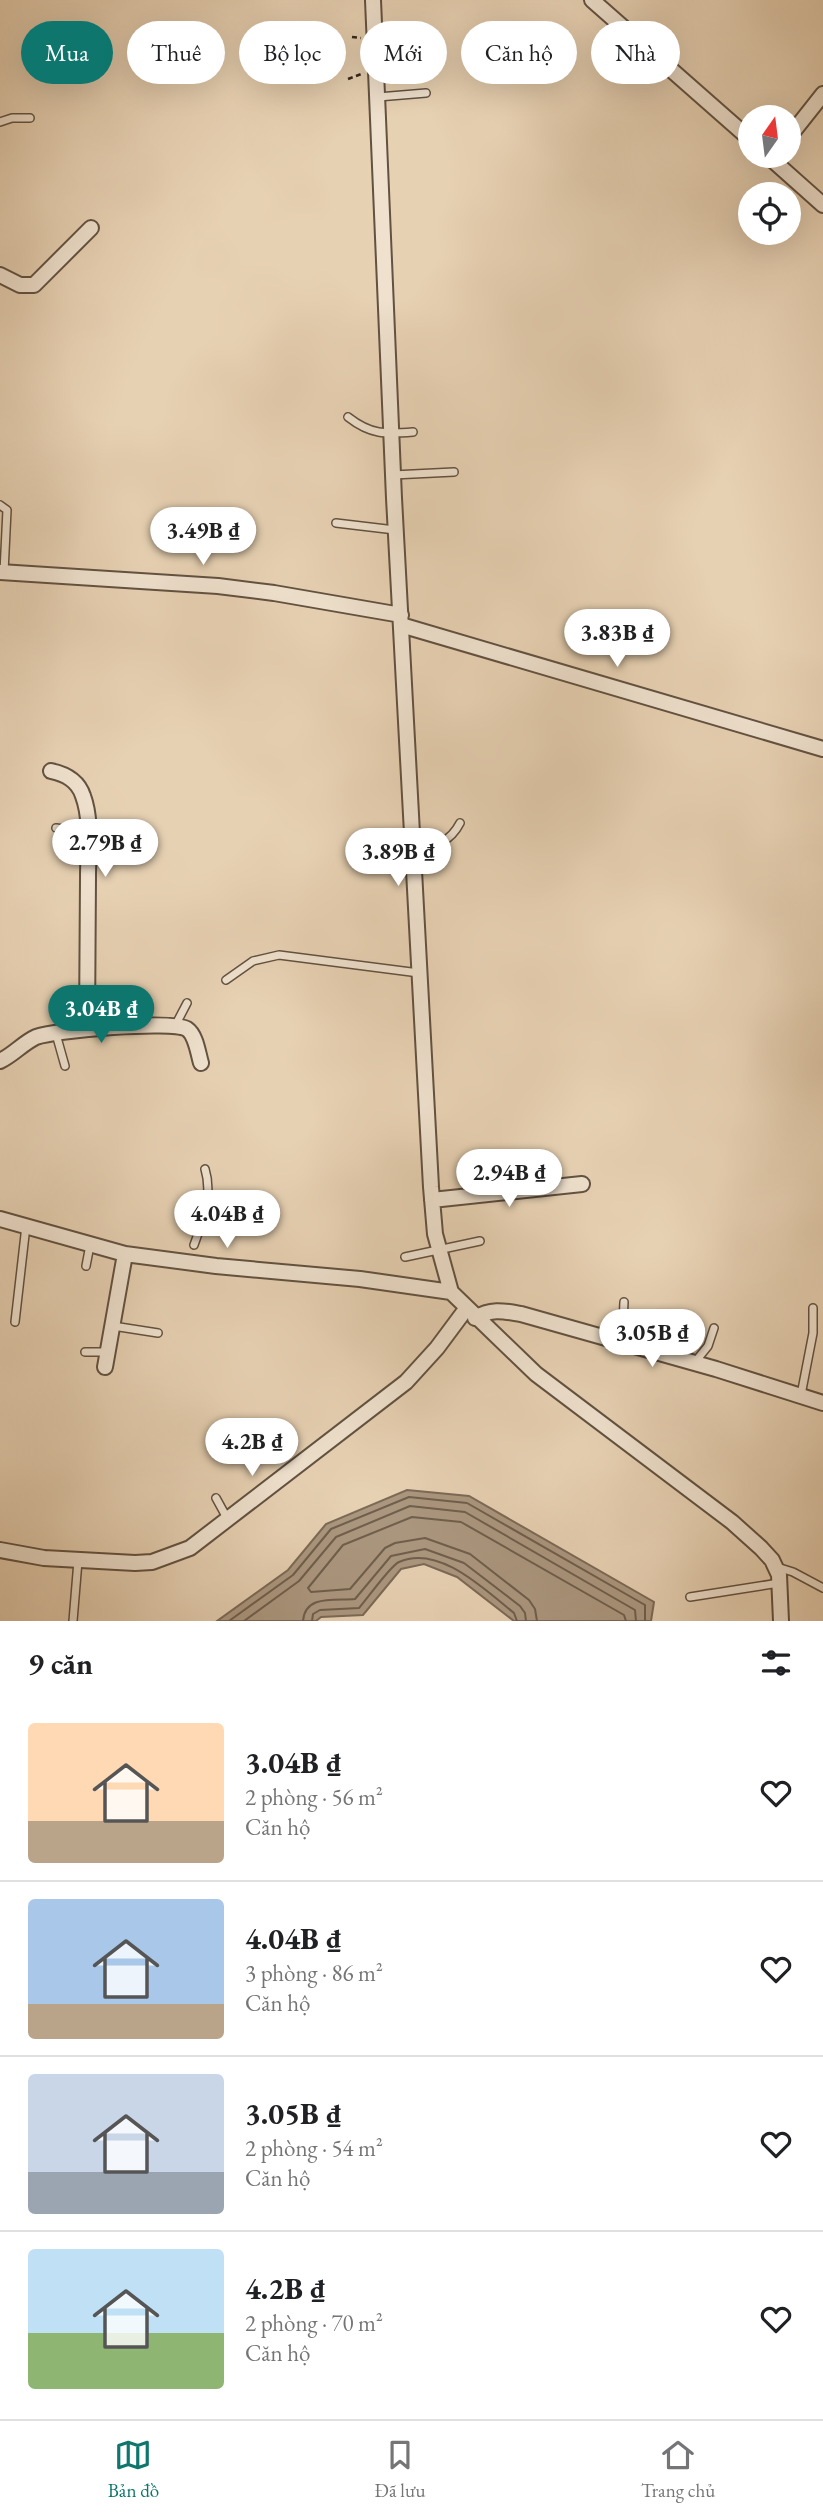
<!DOCTYPE html>
<html lang="vi">
<head>
<meta charset="utf-8">
<style>
	body { margin:0; font-family:"EB Garamond",serif; background:#f6f6f6; color:#202124; height:100vh; display:flex; flex-direction:column; font-size:26px; white-space:nowrap }
	* { box-sizing:border-box; margin:0 }
	p { font-size:23px; color:#757577 }
	.icon { flex:none; width:38px; height:38px; fill:none; stroke:currentColor; stroke-width:2; stroke-linecap:round; stroke-linejoin:round }
	.map { position:relative; height:1621px; overflow:hidden }
	.side { display:flex; flex-direction:column; background:#fff; flex:1 }
	.side>* { flex:none }
	.hud { position:absolute; left:21px; top:21px; width:782px; height:63px; display:flex; gap:14px }
	.needle { width:46px; rotate:14deg }
	.controls { position:absolute; left:738px; top:105px; display:grid; gap:14px }
	.controls a { display:grid; place-items:center; width:63px; height:63px; border-radius:50%; background:#fff; box-shadow:0 7px 28px #0002; font-size:35px }
	.price { position:absolute; translate:-50% -60px; padding:0 16px; border-radius:24px; background:#fff; color:#222; font-size:23px; line-height:46px; filter:drop-shadow(0 2px 4px #0008) }
	.price::after { content:''; position:absolute; left:50%; top:42px; width:21px; height:16px; margin-left:-10px; background:inherit; clip-path:polygon(0 0,100% 0,50% 100%) }
	.price.current { background:#0f766e; color:#fff }
	ul { padding:0; list-style:none }
	li { display:flex; align-items:center; gap:21px; height:175px; padding:0 28px }
	li+li { border-top:2px solid #e0e0e0 }
	li span { display:grid; place-items:center; flex:none; width:196px; height:140px; border-radius:7px; color:#555 }
	li>.icon { margin-inline-start:auto }
	span .icon { width:84px; height:84px; fill:#fffc; stroke-width:1 }
	li b { font-size:30px }
	h2 { display:flex; justify-content:space-between; align-items:center; height:84px; padding:0 28px; font-size:30px }
	.pill { padding:0 24px; border-radius:32px; background:#fff; box-shadow:0 7px 28px #0002; font-size:24px; line-height:63px }
	.pill.current { background:#0f766e; color:#fff }
	.dock { display:flex; justify-content:space-around; align-items:center; height:98px; border-top:2px solid #e0e0e0; background:#fff; font-size:19px; color:#757577 }
	.dock a { display:grid; justify-items:center; gap:4px }
	.dock .current { color:#0f766e }
	.map>svg:first-child { display:block }
	.water { fill:#ab977f; stroke:#7c6a57; stroke-width:2 }
	.lines { fill:none; stroke-linecap:round; stroke-linejoin:round }
	.shore { stroke:#705f4d; stroke-width:2 }
	.lane-casing { stroke:#625241; stroke-width:10 }
	.street-casing { stroke:#625241; stroke-width:18 }
	.path { stroke:#36271b; stroke-width:2.5; stroke-dasharray:5 3.5; stroke-linecap:butt }
	.lane { stroke:#efe1ce; stroke-width:7 }
	.street { stroke:#efe1ce; stroke-width:14 }
</style>
</head>
<body>
<div class="map">
<svg width="823" height="1621" viewBox="0 0 823 1621">
	<rect width="100%" height="100%" fill="#e7d1b3"/>
	<filter id="stains"><feTurbulence type="fractalNoise" baseFrequency=".00286" numOctaves="4"/><feColorMatrix values="0 0 0 0 .2 0 0 0 0 .09 0 0 0 0 .02 0 0 0 .5 -.17"/></filter>
	<radialGradient id="worn" r=".72"><stop offset=".6" stop-color="#630" stop-opacity="0"/><stop offset="1" stop-color="#630" stop-opacity=".3"/></radialGradient>
	<!-- water -->
	<path class="water" d="M407,1490L469,1496L654,1602L651,1621H514L457,1577L424,1564L401,1569L363,1615L321,1617L316,1621H217L288,1570L326,1524Z"/>
	<g class="lines">
		<!-- shore -->
		<path class="shore" d="M229,1621L293,1575L331,1529L409,1497L467,1503L645,1605V1621
			M244,1621L299,1581L336,1537L410,1506L465,1512L635,1610L636,1621
			M303,1621C305,1594 336,1601 355,1599L391,1556L425,1549L464,1563L520,1606L525,1613L526,1621
			M312,1621L313,1614L320,1610L359,1608C368,1598 390,1566 399,1562C439,1544 485,1590 514,1613L517,1621
			M537,1621L535,1609L529,1600L470,1554L425,1538L395,1543L385,1548L350,1589L311,1592L308,1588L343,1545L412,1517L461,1522L624,1615L626,1621"/>
		<defs>
			<path id="lane" d="M378,97L426,93
				M0,122L12,118H30
				M348,417C371,435 385,434 413,432
				M393,475L454,472
				M0,505L7,510L4,572
				M336,523L395,530
				M56,828L88,832
				M413,852C433,847 450,843 460,823
				M226,980L253,961L279,955L419,973
				M175,1026L187,1003
				M56,1034L65,1066
				M480,1161L487,1177L484,1194
				M194,1245C203,1220 213,1195 205,1169
				M405,1257L480,1241
				M86,1266L90,1245
				M15,1322L26,1226
				M113,1326L158,1333
				M622,1342L624,1302
				M85,1352H108
				M695,1362L708,1346L714,1328
				M801,1395L813,1333V1308
				M216,1498L227,1518
				M777,1567L793,1572L823,1588
				M690,1597L779,1583
				M73,1621L78,1561"/>
			<path id="street" d="M373,0L394,498L431,1187L435,1234L451,1292L536,1374L732,1522L761,1548L772,1560L779,1575L781,1621
				M592,0L751,140
				M789,137L823,94
				M768,156L823,205
				M0,275L20,285H34L91,228
				M0,572L218,586L274,593L401,615
				M401,625L823,749
				M51,771C65,774 78,780 83,796C92,820 88,851 88,877C88,927 87,978 87,1028
				M0,1061C13,1055 23,1043 36,1037C55,1030 172,1020 187,1029C196,1035 198,1053 201,1063
				M432,1200L582,1184
				M0,1219L125,1254L216,1266L360,1279L451,1292
				M475,1318C491,1308 504,1311 521,1314L716,1369L823,1403
				M105,1367L125,1254
				M0,1550L44,1558L135,1563L152,1562L190,1548L406,1382L437,1348L466,1309"/>
		</defs>
		<!-- lane casing -->
		<use href="#lane" class="lane-casing"/>
		<!-- street casing -->
		<use href="#street" class="street-casing"/>
		<!-- path -->
		<path class="path" d="M352,37L361,38
			M348,79L364,73"/>
		<!-- lane -->
		<use href="#lane" class="lane"/>
		<!-- street -->
		<use href="#street" class="street"/>
	</g>
	<rect width="100%" height="100%" filter="url(#stains)"/>
	<rect width="100%" height="100%" fill="url(#worn)"/>
</svg>
<div class="controls">
<a><svg class="needle" viewBox="-14 -14 28 28"><path d="M0-13l5 13h-10z" fill="#e53935"/><path d="M0 13l5-13h-10z" fill="#757577"/></svg></a>
<a><svg class="icon" aria-label="locate" viewBox="0 0 24 24"><circle cx="12" cy="12" r="6"/><path d="M12 2v4M12 18v4M2 12h4M18 12h4"/></svg></a>
</div>
<b class="price" style="left:203px;top:567px">3.49B ₫</b>
<b class="price" style="left:617px;top:669px">3.83B ₫</b>
<b class="price" style="left:105px;top:879px">2.79B ₫</b>
<b class="price" style="left:398px;top:888px">3.89B ₫</b>
<b class="price current" style="left:101px;top:1045px">3.04B ₫</b>
<b class="price" style="left:509px;top:1209px">2.94B ₫</b>
<b class="price" style="left:227px;top:1250px">4.04B ₫</b>
<b class="price" style="left:652px;top:1369px">3.05B ₫</b>
<b class="price" style="left:252px;top:1478px">4.2B ₫</b>
<div class="hud">
<a class="pill current">Mua</a>
<a class="pill">Thuê</a>
<a class="pill">Bộ lọc</a>
<a class="pill">Mới</a>
<a class="pill">Căn hộ</a>
<a class="pill">Nhà</a>
</div>
</div>
<section class="side">
<h2>9 căn<svg class="icon" aria-label="filters" viewBox="0 0 24 24"><path d="M4 7h16M4 17h16"/><circle cx="9" cy="7" r="2"/><circle cx="15" cy="17" r="2"/></svg></h2>
<ul>
<li><span style="background:linear-gradient(#ffd9b3 70%,#b9a48a 0)"><svg class="icon" aria-label="home" viewBox="0 0 24 24"><path d="M3 11l9-7 9 7M6 9v11h12V9"/></svg></span><div><b>3.04B ₫</b><p>2 phòng · 56 m²</p><p>Căn hộ</p></div><svg class="icon" aria-label="heart" viewBox="0 0 24 24"><path d="M12 20l-8-8c-3-5 5-10 8-4 3-6 11-1 8 4z"/></svg></li>
<li><span style="background:linear-gradient(#a9c7e8 75%,#b9a48a 0)"><svg class="icon" aria-label="home" viewBox="0 0 24 24"><path d="M3 11l9-7 9 7M6 9v11h12V9"/></svg></span><div><b>4.04B ₫</b><p>3 phòng · 86 m²</p><p>Căn hộ</p></div><svg class="icon" aria-label="heart" viewBox="0 0 24 24"><path d="M12 20l-8-8c-3-5 5-10 8-4 3-6 11-1 8 4z"/></svg></li>
<li><span style="background:linear-gradient(#c9d6e8 70%,#9aa5b1 0)"><svg class="icon" aria-label="home" viewBox="0 0 24 24"><path d="M3 11l9-7 9 7M6 9v11h12V9"/></svg></span><div><b>3.05B ₫</b><p>2 phòng · 54 m²</p><p>Căn hộ</p></div><svg class="icon" aria-label="heart" viewBox="0 0 24 24"><path d="M12 20l-8-8c-3-5 5-10 8-4 3-6 11-1 8 4z"/></svg></li>
<li><span style="background:linear-gradient(#bfe0f5 60%,#8fb573 0)"><svg class="icon" aria-label="home" viewBox="0 0 24 24"><path d="M3 11l9-7 9 7M6 9v11h12V9"/></svg></span><div><b>4.2B ₫</b><p>2 phòng · 70 m²</p><p>Căn hộ</p></div><svg class="icon" aria-label="heart" viewBox="0 0 24 24"><path d="M12 20l-8-8c-3-5 5-10 8-4 3-6 11-1 8 4z"/></svg></li>
</ul>
</section>
<nav class="dock">
<a class="current"><svg class="icon" aria-label="map" viewBox="0 0 24 24"><path d="M3 6l6-2 6 2 6-2v14l-6 2-6-2-6 2zM9 4v14M15 6v14"/></svg>Bản đồ</a>
<a><svg class="icon" aria-label="saved" viewBox="0 0 24 24"><path d="M7 4h10v16l-5-4-5 4z"/></svg>Đã lưu</a>
<a><svg class="icon" aria-label="home" viewBox="0 0 24 24"><path d="M3 11l9-7 9 7M6 9v11h12V9"/></svg>Trang chủ</a>
</nav>
</body>
</html>
